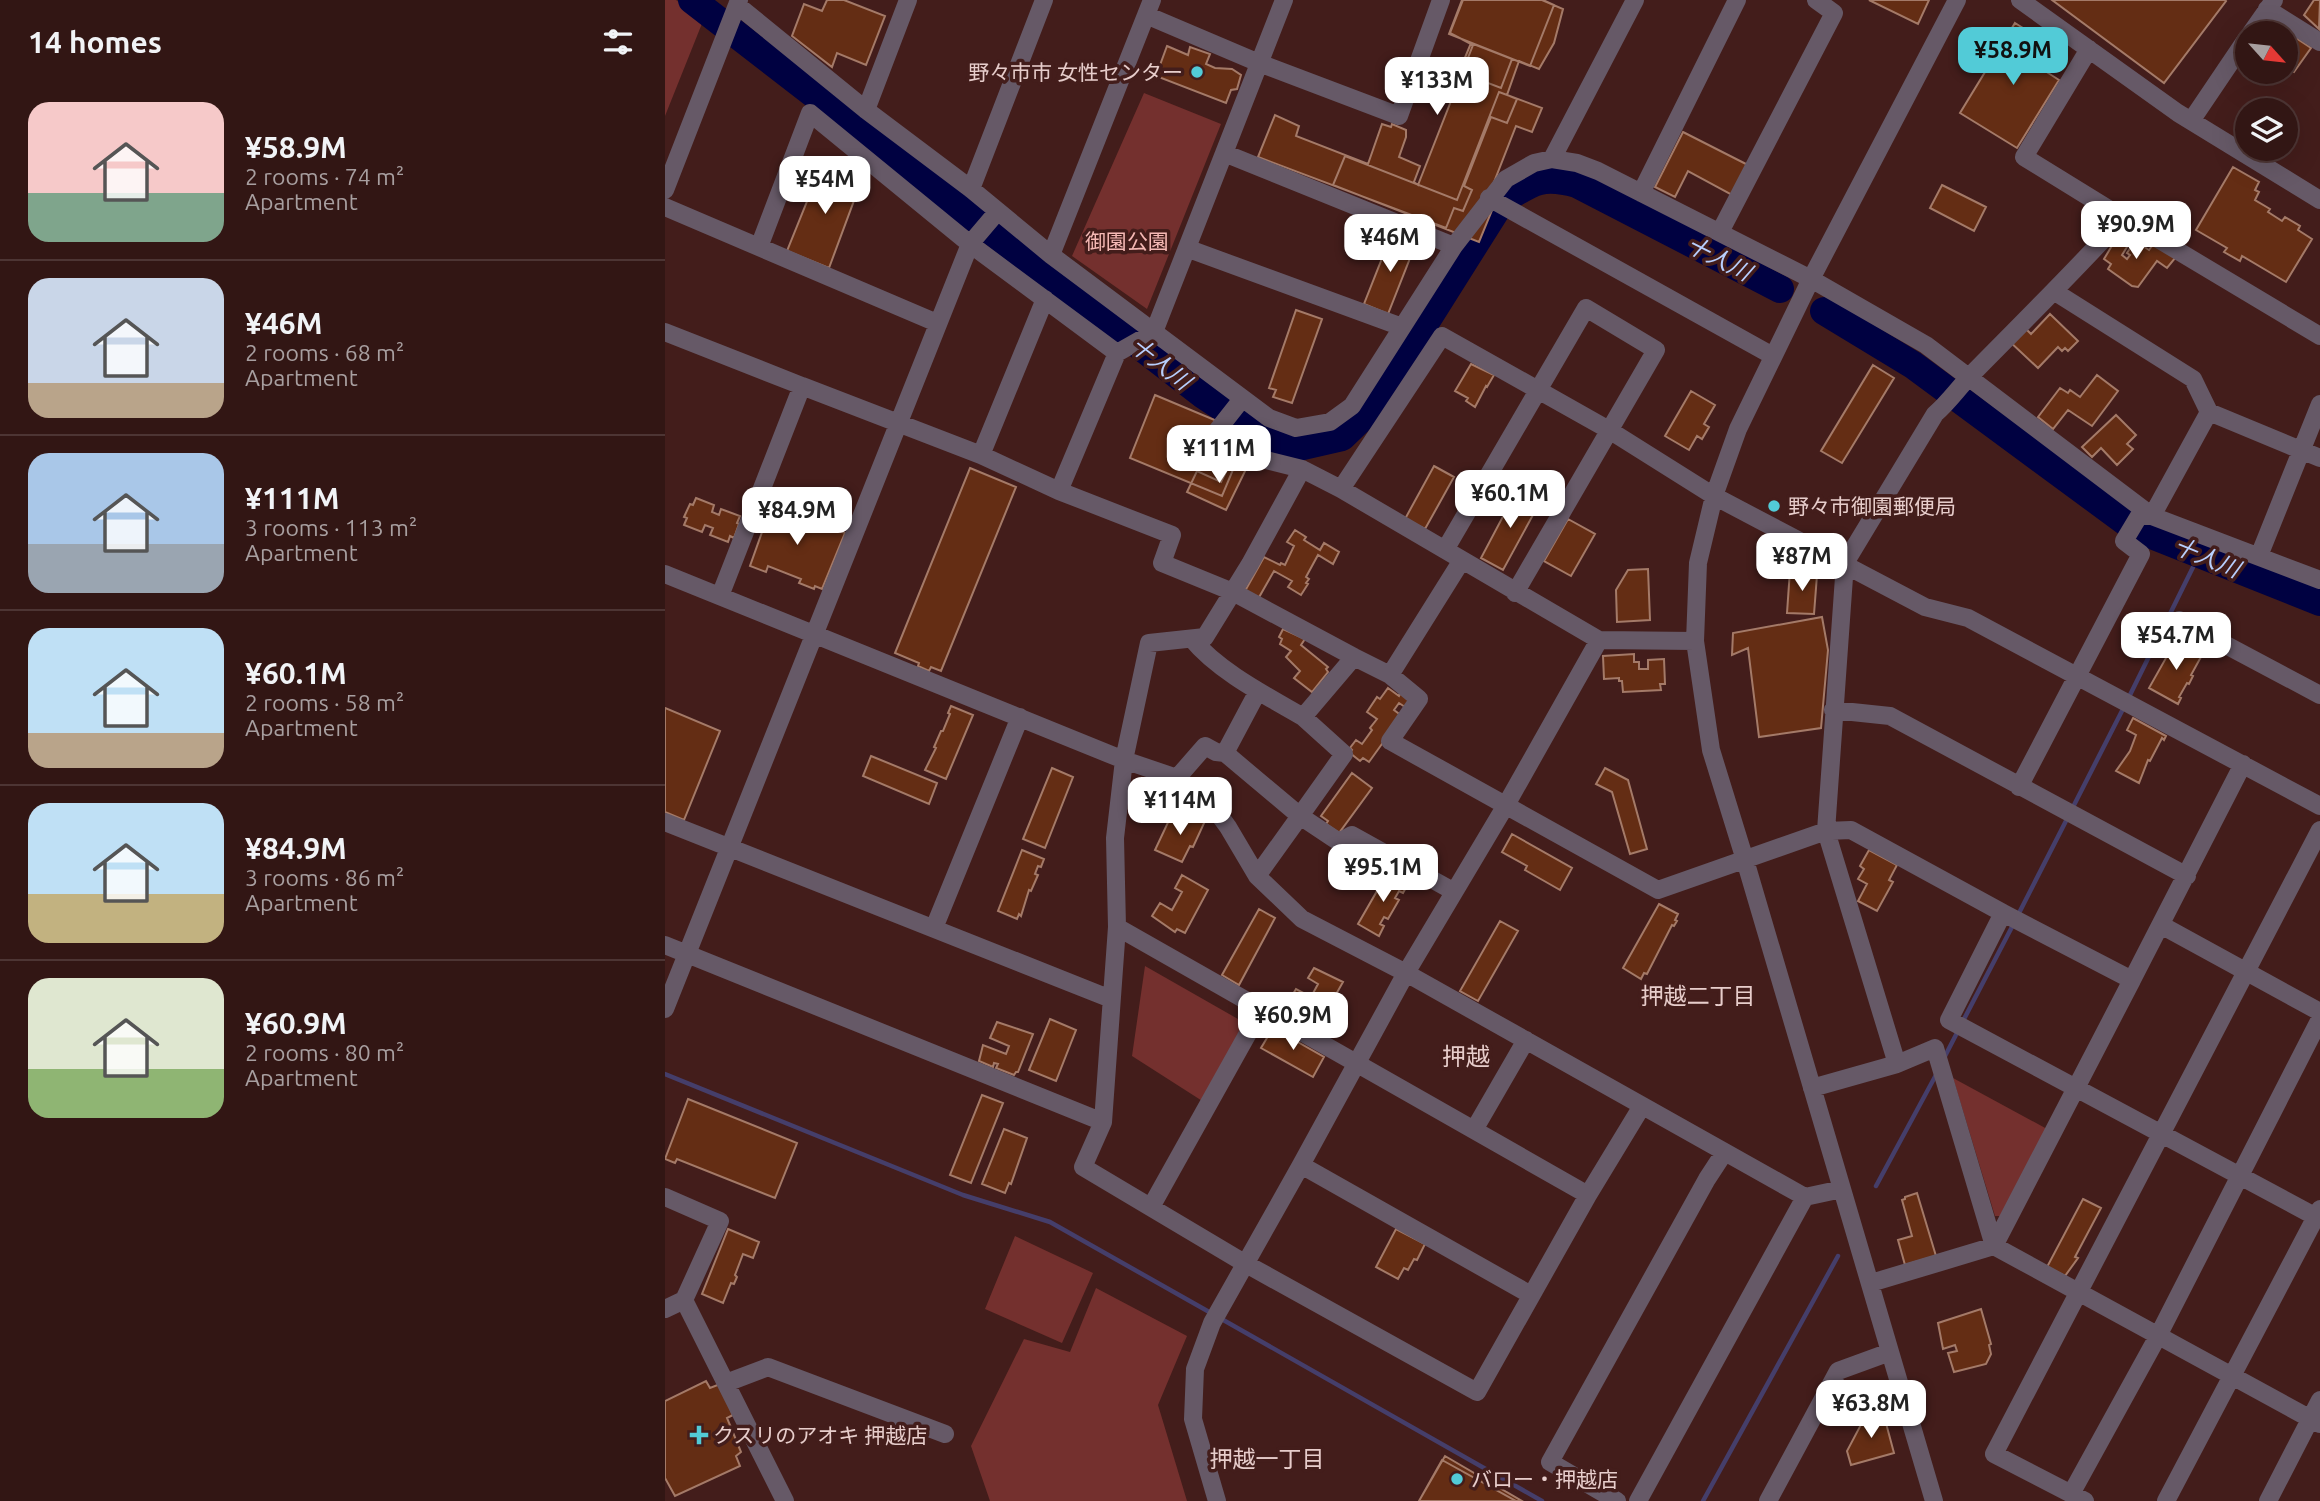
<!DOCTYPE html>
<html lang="en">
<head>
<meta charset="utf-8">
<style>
	body { margin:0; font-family:Ubuntu,"Noto Sans JP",sans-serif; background:#3d2322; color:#f1f3f6; height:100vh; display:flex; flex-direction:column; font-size:26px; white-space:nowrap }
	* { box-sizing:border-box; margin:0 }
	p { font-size:23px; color:#a89fa0 }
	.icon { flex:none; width:38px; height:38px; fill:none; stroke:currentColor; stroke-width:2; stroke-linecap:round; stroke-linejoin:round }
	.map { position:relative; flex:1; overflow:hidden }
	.drawer { display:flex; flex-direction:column; background:#321614; width:665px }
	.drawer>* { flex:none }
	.needle { width:46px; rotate:117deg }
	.fabs { position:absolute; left:1570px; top:21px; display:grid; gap:14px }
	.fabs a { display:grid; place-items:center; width:63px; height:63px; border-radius:50%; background:#321614; box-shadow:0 7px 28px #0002,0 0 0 2px #4d3534; font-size:35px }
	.price { position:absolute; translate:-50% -60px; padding:0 16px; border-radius:14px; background:#fff; color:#222; font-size:23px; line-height:46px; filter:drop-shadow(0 2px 4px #0008) }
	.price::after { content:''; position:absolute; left:50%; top:42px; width:21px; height:16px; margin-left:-10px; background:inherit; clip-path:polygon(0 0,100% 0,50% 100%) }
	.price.current { background:#52cbd7; color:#111 }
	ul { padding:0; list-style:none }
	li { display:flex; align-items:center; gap:21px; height:175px; padding:0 28px }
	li+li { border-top:2px solid #4d3534 }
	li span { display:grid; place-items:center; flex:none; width:196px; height:140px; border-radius:21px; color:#555 }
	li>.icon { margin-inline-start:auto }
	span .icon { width:84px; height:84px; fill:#fffc; stroke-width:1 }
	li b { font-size:30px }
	h2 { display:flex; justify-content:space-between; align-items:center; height:84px; padding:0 28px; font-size:30px }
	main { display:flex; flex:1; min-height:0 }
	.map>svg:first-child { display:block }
	.green { fill:#74302e }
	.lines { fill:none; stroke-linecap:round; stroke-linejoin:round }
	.stream { stroke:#453e6a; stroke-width:4.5 }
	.river { stroke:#000141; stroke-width:28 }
	.building { fill:#642d14; stroke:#a47a68; stroke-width:2 }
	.minor { stroke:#665967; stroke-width:18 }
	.poi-dot { fill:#52cbd7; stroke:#431d1b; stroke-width:2.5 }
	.labels { text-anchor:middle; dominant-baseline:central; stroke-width:7; stroke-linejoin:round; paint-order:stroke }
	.poi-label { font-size:21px; fill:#e7cdcb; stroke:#431d1b; text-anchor:start }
	.park-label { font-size:21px; fill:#f5b9b5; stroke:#431d1b }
	.water-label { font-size:23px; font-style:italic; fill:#b8cffe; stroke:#431d1b }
	.neighbourhood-label { font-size:23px; fill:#e7cdcb; stroke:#431d1b }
	.quarter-label { font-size:24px; fill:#e7cdcb; stroke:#431d1b }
</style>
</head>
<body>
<main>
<section class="drawer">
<h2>14 homes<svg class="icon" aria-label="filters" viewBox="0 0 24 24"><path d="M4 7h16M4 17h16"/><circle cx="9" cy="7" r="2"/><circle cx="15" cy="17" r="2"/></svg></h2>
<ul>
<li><span style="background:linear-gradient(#f6c9c9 65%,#7fa58c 0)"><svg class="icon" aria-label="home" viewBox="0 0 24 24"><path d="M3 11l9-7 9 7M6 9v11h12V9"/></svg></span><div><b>¥58.9M</b><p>2 rooms · 74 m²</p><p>Apartment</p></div></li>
<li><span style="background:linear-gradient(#c9d6e8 75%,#b9a48a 0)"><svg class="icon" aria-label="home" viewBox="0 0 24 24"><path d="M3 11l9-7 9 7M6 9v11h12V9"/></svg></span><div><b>¥46M</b><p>2 rooms · 68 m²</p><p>Apartment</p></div></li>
<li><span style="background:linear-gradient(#a9c7e8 65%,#9aa5b1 0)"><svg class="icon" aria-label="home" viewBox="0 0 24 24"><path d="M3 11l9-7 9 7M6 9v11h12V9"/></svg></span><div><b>¥111M</b><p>3 rooms · 113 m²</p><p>Apartment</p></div></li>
<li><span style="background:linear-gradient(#bfe0f5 75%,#b9a48a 0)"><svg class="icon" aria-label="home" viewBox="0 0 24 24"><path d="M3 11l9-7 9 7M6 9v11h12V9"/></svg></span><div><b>¥60.1M</b><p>2 rooms · 58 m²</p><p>Apartment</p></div></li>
<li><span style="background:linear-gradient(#bfe0f5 65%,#c2b280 0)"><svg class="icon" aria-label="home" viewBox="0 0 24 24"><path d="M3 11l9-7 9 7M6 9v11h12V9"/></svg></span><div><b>¥84.9M</b><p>3 rooms · 86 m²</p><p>Apartment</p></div></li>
<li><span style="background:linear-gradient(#dfe7d0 65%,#8fb573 0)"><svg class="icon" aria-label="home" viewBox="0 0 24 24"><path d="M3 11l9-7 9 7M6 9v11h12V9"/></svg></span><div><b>¥60.9M</b><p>2 rooms · 80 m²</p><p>Apartment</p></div></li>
</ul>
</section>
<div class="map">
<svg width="1655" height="1501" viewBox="0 0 1655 1501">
	<rect width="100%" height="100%" fill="#431d1b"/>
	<!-- green -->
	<path class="green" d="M0,0H11L38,21L0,116Z
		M479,93L556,124L482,309L407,256Z
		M480,966L587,1027L542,1104L467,1056Z
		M1288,1078L1382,1129L1337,1216H1330Z
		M350,1236L428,1273L397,1343L320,1309Z
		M431,1288L522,1336L493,1405L522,1501H325L306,1446L359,1339L405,1352Z"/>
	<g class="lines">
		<!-- stream -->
		<path class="stream" d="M1464,697L1534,555
			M1407,809L1460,705
			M1353,915L1403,817
			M1298,1021L1349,923
			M1279,1058L1294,1029
			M0,1074L298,1195L385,1222L546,1313
			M1211,1186L1272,1073
			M553,1317L877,1501
			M1038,1501L1173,1256"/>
		<!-- river -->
		<path class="river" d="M27,0L537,394L608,441L629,448L677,437L706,409L837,201C867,182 876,174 912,184L1115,289
			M1159,311L1248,365L1469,528L1655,602"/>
	</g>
	<!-- building -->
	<path class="building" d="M162,0H179L220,16L201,65L172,53L167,67L127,36L139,4L157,11Z
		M797,0H878L889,5L865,66L784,34Z
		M798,0H877L898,9L889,43L874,69L854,61L842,95L852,99L842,123L826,117L799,186L807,190L798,211L789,208L781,228L593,157L610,115L634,126L631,136L703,164L717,124L726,127L727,124L741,130V137L734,157L755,166L749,182L753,185L808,45L785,33Z
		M1204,0H1264L1253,24Z
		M1387,0H1560L1561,1L1499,83Z
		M1649,0H1655L1654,29L1639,15Z
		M1350,23L1390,48L1377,69L1394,80L1352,148L1295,113Z
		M1616,28L1646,48L1629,72L1620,66V33H1598L1605,29L1613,32Z
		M806,43L847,59L836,88L794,72Z
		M502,46L523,55L525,47L545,54L541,64L550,68L567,69L576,75L572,89L566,90L561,103L491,76Z
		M834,92L877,108L867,132L851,126L824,195L832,198L814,242L668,185L680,156L792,200Z
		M1018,132L1083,165L1067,195L1023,171L1010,197L990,187Z
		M158,162L162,164L161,167L197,179L164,268L122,251Z
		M1568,167L1594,182L1590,190L1594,192L1590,200L1605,209L1603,212L1617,221L1620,217L1635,226L1633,230L1647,239L1621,282L1577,256L1575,261L1559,252L1562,248L1531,230Z
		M1277,185L1321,207L1309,231L1265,208Z
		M727,233L751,243L723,314L699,304Z
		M1451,239L1462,247L1457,255L1462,259L1465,255L1462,253L1470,241L1484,250L1490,242L1511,257L1502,268L1492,261L1473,287L1467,286L1443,269L1446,264L1439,259Z
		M631,310L657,319L627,403L608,397L611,390L604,388Z
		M631,310L657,319L627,403L608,397L611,390L604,388Z
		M1385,314L1413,341L1403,351L1400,348L1397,351L1393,347L1373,368L1343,340L1357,325L1366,334Z
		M806,364L829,375L822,387L821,386L810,407L801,401L803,398L790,391Z
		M1208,365L1229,378L1177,463L1156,451Z
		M1208,365L1229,378L1177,463L1156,451Z
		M1432,375L1453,391L1427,426L1403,410L1388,429L1373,417L1395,388L1403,393L1405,390L1415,397Z
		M1026,391L1050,405L1039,424L1044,427L1037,439L1032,436L1024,450L1000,436Z
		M490,395L583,434L557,496L465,458Z
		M1451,415L1471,435L1462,444L1468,449L1452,465L1436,448L1427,457L1417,447Z
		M569,456L584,463L561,510L522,492L532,471L556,482Z
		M769,466L789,477L760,529L740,519Z
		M305,468L351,487L276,671L266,667L264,671L253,666L254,663L230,653Z
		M852,490L875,502L838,570L816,558Z
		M31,498L49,505L47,512L54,515L56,509L75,516L72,523L74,524L69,538L65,536L63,542L45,535L48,528L40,525L37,532L19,525L22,518L19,517L25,504L28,505Z
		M107,504L180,533L157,589L150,586L149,589L134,583L136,579L103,566L101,572L85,566Z
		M903,519L930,534L906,576L879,561Z
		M630,530L641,537L639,540L655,550L659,543L674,552L668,564L653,555L641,577L644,579L641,583L643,584L636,595L623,587L627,581L609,571L593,599L580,591L599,557L615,565L616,563L620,565L629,546L622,542Z
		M983,569L985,620L952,622L951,590L963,570Z
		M1125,570L1152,575L1149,614L1122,613Z
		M1157,617L1163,650L1156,728L1094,737L1083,648L1067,655L1068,633Z
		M618,629L640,639L636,645L663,667L661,669L663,672L647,692L629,678L635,671L621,657L626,651L615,644L617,639L614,637Z
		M1510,642L1522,649L1524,647L1537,655L1526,675L1528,676L1524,684L1522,683L1514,697L1516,698L1513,704L1484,688Z
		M969,654V662H974V669H983V660L999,659L1000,684H995L996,690L958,692L957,681H954V678L939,679L938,656Z
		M723,688L734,696L736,692L746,699L740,707L734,703L729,710L737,716L704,762L698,758L695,761L685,753L687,750L685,748L691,740L697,744L707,730L705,728L712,719L702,712L712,697L715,699Z
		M286,706L308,715L281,779L260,770L271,748L269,747L276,731H278L285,714L283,713Z
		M0,708L55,731L19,820L0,812Z
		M1468,718L1501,736L1499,740L1497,738L1485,761L1483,760L1474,783L1451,771L1465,751L1471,735L1462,730Z
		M206,756L272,783L264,804L198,776Z
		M387,768L408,777L380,848L358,839Z
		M940,768L963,780L982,849L965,854L947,792L931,784Z
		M687,773L707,788L674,833L661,824L663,821L656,816Z
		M525,814L540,821L528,847L525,846L517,862L490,850L506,816L521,823Z
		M847,834L907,868L895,890L860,870L862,866L837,852Z
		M357,850L379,859L376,867L373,866L370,874L373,875L366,891L364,890L356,916L354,914L352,919L333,911Z
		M1204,850L1232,865L1224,880L1228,882L1212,911L1193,901L1202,884L1193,879L1199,869L1195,866Z
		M723,872L743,884L738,893L734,891L730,898L734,900L723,919L719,917L715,924L719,926L714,936L693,924Z
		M517,875L543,890L520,933L512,929L510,932L487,916L495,903L507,910L517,892L510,888Z
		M994,904L1013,914L1010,920L1012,921L1009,926L1007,925L982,974L979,973L976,979L958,968Z
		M594,909L610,918L574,985L557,975Z
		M835,921L853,931L813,1001L795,991Z
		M649,968L678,982L653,1026L623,1009L629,1001L625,999L631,989L646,997L653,984L643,978Z
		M385,1019L411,1030L391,1081L364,1070Z
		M332,1022L368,1034L353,1072H351L349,1075L331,1068L333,1064L329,1063L328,1067L314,1061L318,1045L341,1054L344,1046L325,1038Z
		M608,1028L659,1057L648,1077L596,1048Z
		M317,1095L338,1103L306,1183L285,1175Z
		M23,1099L132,1143L110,1198L12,1159L10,1163L0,1159Z
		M339,1129L362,1138L346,1184L344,1183L340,1193L317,1184Z
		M1252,1193L1271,1256L1240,1265L1233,1240L1247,1236L1237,1200L1240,1199V1197Z
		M1418,1199L1436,1208L1410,1257L1413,1258L1400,1276L1382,1267Z
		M63,1229L94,1242L88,1258L78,1254L70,1275L72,1277L69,1284L66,1283L58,1303L37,1294Z
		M731,1229L760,1244L752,1260L749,1259L743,1270L739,1268L733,1279L711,1267Z
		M1316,1309L1326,1344L1324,1345L1326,1354L1321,1364L1289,1372L1283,1353L1292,1351L1290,1345L1278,1349L1273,1323Z
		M41,1381L45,1388L55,1384L68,1415L62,1418L76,1452L71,1456L75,1466L10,1496L0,1478V1401Z
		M1218,1412L1229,1453L1186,1465L1182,1451L1200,1417Z
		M780,1456L857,1501H754Z
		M777,1460L851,1501H754Z"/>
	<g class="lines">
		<!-- minor -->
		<path class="minor" d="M1355,0L1513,113L1655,200
			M72,5L201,110L306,189L386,255L604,418L631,428L665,422L687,406L789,246L841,179L869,163L887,159L912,163L933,171L1146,279L1261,345L1487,516L1655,580
			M1602,9L1655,42
			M481,15L594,63L734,116L776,0
			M1586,33L1609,0
			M201,110L243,0
			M1526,121L1582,38
			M559,153L789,246
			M887,159L970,0
			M306,189L379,0
			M0,190L74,0
			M976,193L1072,0
			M824,198L1108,356
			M0,207L272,323
			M1458,218L1655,336
			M1055,232L1169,13L1151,0
			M94,247L145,113L305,244L452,353L394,491
			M524,249L737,327
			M386,255L487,0
			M1390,292L1528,379L1544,412L1655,458
			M0,332L137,386L55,596
			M452,353L489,332L619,0
			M137,386L316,455L394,491L507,535L497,563L568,592L689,657
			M577,399L551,432L593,458L637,469L676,489L777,336L944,430L1049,496L1260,607L1303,618L1655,806
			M316,455L380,299
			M676,489L934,640
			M780,550L921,308L991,350L850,593
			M1594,556L1655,404
			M0,574L459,760L512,778L544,801L563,827L592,876L637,919L741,973L1140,1197L1177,1189
			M1514,620L1655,695
			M527,639C553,671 602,696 638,717
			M725,675L797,560
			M1168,710L1225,716L1522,876
			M560,753L593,691
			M1578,764L1467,980L1338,913L1284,1020L1655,1219
			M512,778L540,746L551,752L560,753L635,816L679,754L638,717L689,657L725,675L754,699L725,741L993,890L1161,831L1232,1064L1147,1088
			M1354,787L1476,554L1459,541L1474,516H1487L1544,412
			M0,822L446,999
			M592,876L635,816L674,842L687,835L788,891
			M1338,913L1186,830L1161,831L1180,563L1270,414C1284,402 1294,387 1307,374C1358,322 1409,272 1458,218L1359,157L1424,49
			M1496,925L1655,1012
			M452,927L923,1195L977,1106
			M269,928L355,717
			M0,945L438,1122L452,927L450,838L459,760L484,643L540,637L585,564L637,469
			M0,1009L305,244L333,211
			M1232,1064L1270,1048L1329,1246
			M438,1122L418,1167L581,1264L812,1392L923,1195
			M809,1130L861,1040
			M636,1165L866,1295
			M0,1197L55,1221L19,1300L0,1309
			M486,1207L596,1010
			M1329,1246L1467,980
			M1206,1283L1329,1246L1655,1424
			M19,1300L120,1501
			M61,1383L103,1367L280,1434
			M1406,1494L1493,1336L1655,1019
			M552,1501L528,1419L530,1369L547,1323L636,1165L741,973L841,805L934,640L1030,641
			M952,1501L885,1462L1042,1179L1059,1153
			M973,1501L1140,1197
			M1103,1501L1173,1371L1225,1352
			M1269,1501L1080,860L1046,750L1030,641L1033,563L1049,496L1073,429L1146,279L1292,0
			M1420,1501L1329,1454L1655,830
			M1501,1501L1655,1209
			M1603,1501L1655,1400"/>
	</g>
	<!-- markers -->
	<g class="poi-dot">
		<circle cx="532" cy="72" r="7"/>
		<circle cx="1109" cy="506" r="7"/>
		<path d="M30.5 1424.5h7v7h7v7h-7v7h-7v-7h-7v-7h7z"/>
		<circle cx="792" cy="1479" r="7"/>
	</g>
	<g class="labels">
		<!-- poi labels -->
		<g class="poi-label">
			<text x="518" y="72" text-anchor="end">野々市市 女性センター</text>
			<text x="1123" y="506">野々市御園郵便局</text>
			<text x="48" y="1435">クスリのアオキ 押越店</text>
			<text x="806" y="1479">バロー・押越店</text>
		</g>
		<!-- park labels -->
		<g class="park-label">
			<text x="462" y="241">御園公園</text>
		</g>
		<!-- water labels -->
		<g class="water-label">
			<text transform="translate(1054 258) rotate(27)">十人川</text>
			<text transform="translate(496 363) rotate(38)">十人川</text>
			<text transform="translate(1542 557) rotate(22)">十人川</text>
		</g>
		<!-- neighbourhood labels -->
		<g class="neighbourhood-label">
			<text x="1033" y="995">押越二丁目</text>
			<text x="602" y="1458">押越一丁目</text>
		</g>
		<!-- quarter labels -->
		<g class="quarter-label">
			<text x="801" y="1056">押越</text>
		</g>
	</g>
</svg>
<div class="fabs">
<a><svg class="needle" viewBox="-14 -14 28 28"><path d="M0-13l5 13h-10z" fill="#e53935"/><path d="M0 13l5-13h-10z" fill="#a89fa0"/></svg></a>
<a><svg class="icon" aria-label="layers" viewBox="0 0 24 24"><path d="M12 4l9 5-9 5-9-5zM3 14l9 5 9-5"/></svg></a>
</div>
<b class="price current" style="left:1348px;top:87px">¥58.9M</b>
<b class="price" style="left:772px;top:117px">¥133M</b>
<b class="price" style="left:160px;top:216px">¥54M</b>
<b class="price" style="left:1471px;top:261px">¥90.9M</b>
<b class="price" style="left:725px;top:274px">¥46M</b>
<b class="price" style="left:554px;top:485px">¥111M</b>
<b class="price" style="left:845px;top:530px">¥60.1M</b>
<b class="price" style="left:132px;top:547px">¥84.9M</b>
<b class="price" style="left:1137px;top:593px">¥87M</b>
<b class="price" style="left:1511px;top:672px">¥54.7M</b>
<b class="price" style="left:515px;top:837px">¥114M</b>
<b class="price" style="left:718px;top:904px">¥95.1M</b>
<b class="price" style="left:628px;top:1052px">¥60.9M</b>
<b class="price" style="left:1206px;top:1440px">¥63.8M</b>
</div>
</main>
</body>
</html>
